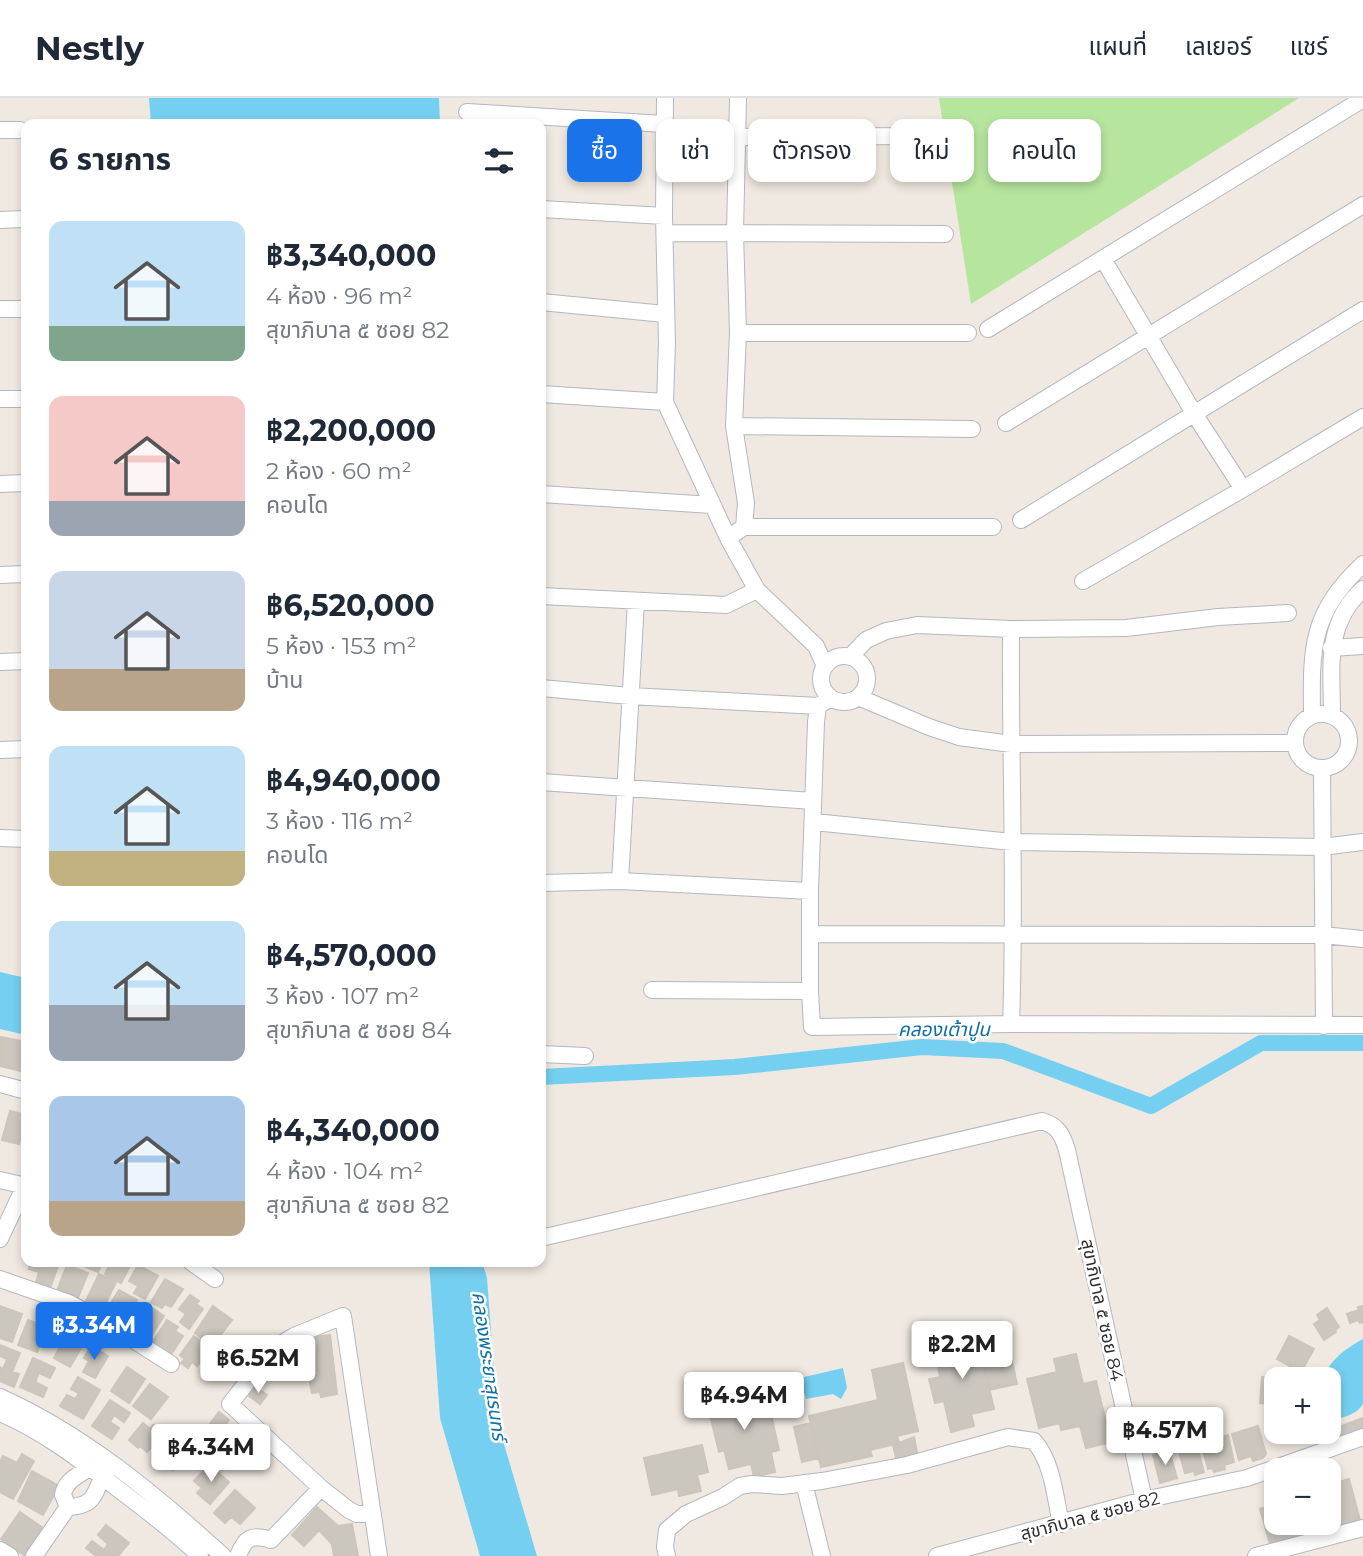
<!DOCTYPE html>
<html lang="th">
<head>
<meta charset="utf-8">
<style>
	body { margin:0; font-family:Montserrat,"Noto Sans Thai",sans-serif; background:#f2f2f3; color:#1f2937; height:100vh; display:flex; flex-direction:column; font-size:26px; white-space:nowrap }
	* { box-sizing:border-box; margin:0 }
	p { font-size:23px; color:#747a83 }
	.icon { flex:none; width:38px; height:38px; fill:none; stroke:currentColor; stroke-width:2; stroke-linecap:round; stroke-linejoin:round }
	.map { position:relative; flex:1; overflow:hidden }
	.side { position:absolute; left:21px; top:21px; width:525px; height:1148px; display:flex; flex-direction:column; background:#fff; border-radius:14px; box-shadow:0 4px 10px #0003 }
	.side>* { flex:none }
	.guide { position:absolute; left:567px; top:21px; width:665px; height:63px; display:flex; gap:14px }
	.tools { position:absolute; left:1264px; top:1269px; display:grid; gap:14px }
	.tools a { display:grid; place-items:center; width:77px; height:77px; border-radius:14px; background:#fff; box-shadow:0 4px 10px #0003; font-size:35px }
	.price { position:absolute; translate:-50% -60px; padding:0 16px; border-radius:7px; background:#fff; color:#222; font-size:23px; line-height:46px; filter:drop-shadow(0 2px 4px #0008) }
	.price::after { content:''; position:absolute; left:50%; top:42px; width:21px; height:16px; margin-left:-10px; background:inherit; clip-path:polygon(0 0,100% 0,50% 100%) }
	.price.selected { background:#1a73e8; color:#fff }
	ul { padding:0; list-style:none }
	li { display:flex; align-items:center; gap:21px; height:175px; padding:0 28px }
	li span { display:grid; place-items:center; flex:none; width:196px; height:140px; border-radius:14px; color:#555 }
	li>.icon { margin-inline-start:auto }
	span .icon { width:84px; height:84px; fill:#fffc; stroke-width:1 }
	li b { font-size:30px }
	h2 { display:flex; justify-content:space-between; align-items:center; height:84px; padding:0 28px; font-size:30px }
	.chip { padding:0 24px; border-radius:14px; background:#fff; box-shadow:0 4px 10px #0003; font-size:24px; line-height:63px }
	.chip.selected { background:#1a73e8; color:#fff }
	header { display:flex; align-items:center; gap:42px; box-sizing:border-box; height:98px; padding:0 35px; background:#fff; border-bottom:2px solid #e0e1e3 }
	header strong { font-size:33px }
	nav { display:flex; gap:38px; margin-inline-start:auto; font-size:24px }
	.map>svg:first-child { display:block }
	.green { fill:#b6e59e }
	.water { fill:#75cff0 }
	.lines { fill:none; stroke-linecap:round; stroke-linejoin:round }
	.canal { stroke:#75cff0; stroke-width:16 }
	.building { fill:#cbc7bf; stroke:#cbc5ba; stroke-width:2 }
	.street-casing { stroke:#b4b7c1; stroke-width:18 }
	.street { stroke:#fff; stroke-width:16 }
	.labels { text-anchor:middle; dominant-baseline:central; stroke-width:5; stroke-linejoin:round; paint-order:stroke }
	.street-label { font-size:18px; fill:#2e2e2e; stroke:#fff }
	.water-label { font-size:19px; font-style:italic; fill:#0d6fa3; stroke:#fff }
</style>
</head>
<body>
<header>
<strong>Nestly</strong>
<nav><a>แผนที่</a><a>เลเยอร์</a><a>แชร์</a></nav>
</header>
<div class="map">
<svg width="1363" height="1458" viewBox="0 0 1363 1458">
	<rect width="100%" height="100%" fill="#efe9e1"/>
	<!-- green -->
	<path class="green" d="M939,0H1299L971,206Z"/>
	<!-- water -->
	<path class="water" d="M149,0H439L440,26H151Z
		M0,874L26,880V937L0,931Z
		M429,1164H482L487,1180L498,1326L537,1458H480L440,1320Z
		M1363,1241V1306C1356,1317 1345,1319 1332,1322L1328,1318V1281H1322C1330,1262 1346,1250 1363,1241Z
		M843,1270L847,1290L841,1301L833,1296L806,1301L800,1280Z"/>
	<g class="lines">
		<!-- canal -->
		<path class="canal" d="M541,979L735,969L922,949L1003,953L1151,1008L1261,945H1363"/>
	</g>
	<!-- building -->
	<path class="building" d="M1,939L26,944L21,973L0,968Z
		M10,1013L26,1017V1044L20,1042L19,1046L2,1042Z
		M31,1164L59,1165L49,1193L35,1188L39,1174L29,1171Z
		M83,1164H103L98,1174L81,1167Z
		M111,1164L131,1166L121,1185L105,1176Z
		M67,1167L88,1175L75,1207L57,1193Z
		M138,1167L158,1178L145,1201L134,1195L138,1188L129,1183Z
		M99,1176L116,1184L102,1213L85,1205Z
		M165,1181L183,1191L171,1209L165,1206L162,1210L151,1204Z
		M119,1192L137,1202L124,1225L105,1215Z
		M190,1197L199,1203L196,1206L203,1211L189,1231L180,1224L186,1216L179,1211Z
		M146,1206L164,1218L149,1241L131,1229Z
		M0,1208L22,1216L12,1244L0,1240Z
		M213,1208L232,1222L212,1248L195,1235Z
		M1363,1208V1224L1360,1225L1358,1222L1350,1225L1347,1216L1359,1212L1358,1209Z
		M1327,1210L1339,1229L1335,1232L1336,1234L1324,1242L1314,1226L1320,1222L1317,1217Z
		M28,1222L47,1229L37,1254L18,1247Z
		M167,1222L178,1229L175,1233L183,1238L172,1255L165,1251L163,1255L151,1247Z
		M1004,1226L1017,1286L989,1292L976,1232Z
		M976,1232L994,1311L971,1316L974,1328L951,1334L944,1303L935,1305L929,1281L940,1279L937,1264L941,1263L937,1246L943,1245L944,1248L952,1246L950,1238Z
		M67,1236L84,1245L70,1269L54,1260Z
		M330,1237L337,1296L321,1299L320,1294L312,1295L309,1279H306L301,1244L312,1243V1239Z
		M194,1238L210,1250L197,1268L192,1264L188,1270L181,1265L185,1261L180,1257Z
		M1289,1238L1314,1251L1301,1274L1277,1261Z
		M0,1247L20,1255L12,1274L19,1276L14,1289L0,1283V1269L3,1271L7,1261L0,1258Z
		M91,1248L108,1258L95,1280L83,1274L89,1263L84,1260Z
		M1076,1256L1083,1286L1096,1283L1111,1344L1086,1350L1080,1328L1061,1332L1060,1325L1039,1330L1027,1281L1057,1274L1054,1261Z
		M33,1260L55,1270L50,1280L39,1275L35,1284L47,1290L43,1299L20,1289Z
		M903,1265L918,1333L897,1338L899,1345L870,1352L872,1358L821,1369L809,1318L878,1302L872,1272Z
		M127,1269L145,1281L129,1305L111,1293Z
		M78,1279L100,1292L83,1321L60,1308L67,1297L75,1301L79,1295L71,1291Z
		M1262,1279H1273V1287H1276V1310L1274,1306L1260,1305Z
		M150,1286L168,1299L151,1321L133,1308Z
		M255,1289L267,1297L260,1306L249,1298Z
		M719,1292L722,1306L730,1304L727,1295L733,1294L735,1303L755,1298L758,1311L769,1308L779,1352L771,1354L775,1374L754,1379L751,1366L729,1371L724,1352L719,1354L705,1296Z
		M110,1302L130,1315L124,1324L114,1317L110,1324L119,1330L112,1341L92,1328Z
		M219,1314L229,1322L221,1333L210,1326Z
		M1363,1320V1332L1320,1348L1316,1337Z
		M143,1325L150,1331L153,1327L161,1333L158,1337L160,1339L147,1354L140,1348L138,1350L129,1342Z
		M811,1325L819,1360L802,1364L794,1329Z
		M1258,1328L1266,1356L1263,1360L1253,1363L1251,1358L1239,1362L1232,1336Z
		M1228,1337L1234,1364L1224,1367L1225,1371L1214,1374L1212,1370L1208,1371L1201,1345Z
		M171,1339L188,1353L173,1372L156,1358Z
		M914,1339L918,1360L897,1364L893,1347Z
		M1196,1345L1204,1374L1195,1377L1194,1373L1185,1375L1178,1350Z
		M702,1347L708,1374L697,1377L701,1393L679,1398L678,1391L652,1397L644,1360Z
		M1169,1352L1177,1380L1160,1385L1153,1357Z
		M22,1356L34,1363L13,1401L0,1394V1364L3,1358L17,1365Z
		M209,1367L229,1384L210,1406L197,1395L202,1390L194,1383Z
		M32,1373L59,1388L43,1417L18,1403Z
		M1349,1381L1360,1422L1329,1431L1328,1397L1338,1394L1336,1385Z
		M235,1392L255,1410L240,1426L231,1419L225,1425L214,1415Z
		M1276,1406V1424H1301L1304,1437L1270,1446L1260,1411Z
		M317,1409L338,1428L352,1426L358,1458H334L332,1446L319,1432L304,1448L292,1437Z
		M20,1414L43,1430L24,1457L1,1441Z
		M106,1427L129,1445L118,1458H96L86,1450L92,1443L104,1452L108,1446L98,1437Z"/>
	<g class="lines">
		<defs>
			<path id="street" d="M665,0L664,118L667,245L665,304L728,440
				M738,0L735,135L738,235L734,328L746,405L744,429L728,440L757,492L816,548L825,568
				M467,14L664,26
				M0,32H20
				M737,39L930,38
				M541,111L664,118
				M0,122L23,121
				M665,135L945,136
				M1103,161L1195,317L1243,391
				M541,204L665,216
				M0,211H26
				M988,231L1363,1
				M738,235H968
				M541,296L665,304
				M0,301H26
				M1006,325L1363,107
				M734,328L972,331
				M0,386L26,385
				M541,396L712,407
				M1021,422L1363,212
				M744,429H993
				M0,477L26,476
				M1083,483L1243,391L1363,319
				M541,498L726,507L757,492
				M636,504L620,783L810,793
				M1011,531C1010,663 1016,794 1011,926
				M1331,550L1363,548
				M821 581a23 23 0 1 1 46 0a23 23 0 1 1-46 0Z
				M850,559L866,542L886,533L917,527L1011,531L1126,530L1218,519L1288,515
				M0,564L26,563
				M541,590L630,598L818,608
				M858,599L929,629L959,639L1011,646L1295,645
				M831,600L818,608L816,624L810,793V893L812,929L1011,926L1363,927
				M1295 643a27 27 0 1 1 54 0a27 27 0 1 1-54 0Z
				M1312,617C1311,549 1311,515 1363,466
				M1332,617C1332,569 1324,526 1363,491
				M0,652L26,651
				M1322,670L1324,928
				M541,684L813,703
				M814,724L1012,744L1322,749L1363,744
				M0,740L26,741
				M541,785L620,783
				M810,836L1323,837L1363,841
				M652,892L810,893
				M541,956L585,958
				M0,986L26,993
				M0,1082L26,1088
				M541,1140L1042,1023C1058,1028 1062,1036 1067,1052L1144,1402
				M0,1141L26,1085
				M191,1164L215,1181
				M0,1181L69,1205L113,1229L171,1266
				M0,1299C83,1336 156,1397 223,1458
				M0,1315C43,1333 80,1362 117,1390C146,1412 174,1433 200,1458
				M804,1385L822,1458
				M68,1409L63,1397C66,1378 86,1376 97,1363
				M68,1409C100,1408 92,1391 108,1372
				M373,1416H357L349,1412L321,1390L230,1306L274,1250L294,1238L343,1218L379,1458
				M271,1442L321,1390
				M0,1452L10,1458
				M34,1458L68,1409
				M238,1458C245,1439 252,1436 271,1442
				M667,1458L665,1449L667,1432L686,1416L723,1399L740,1388L752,1386L782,1388L822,1383L907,1367L1008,1339L1034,1343C1053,1365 1055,1399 1061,1426
				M937,1458L1144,1402L1247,1380L1363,1339
				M1256,1458L1363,1430"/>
		</defs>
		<!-- street casing -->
		<use href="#street" class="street-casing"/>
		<!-- street -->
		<use href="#street" class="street"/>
	</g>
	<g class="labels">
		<!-- street labels -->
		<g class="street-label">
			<text transform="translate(1102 1212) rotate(78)">สุขาภิบาล ๕ ซอย 84</text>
			<text transform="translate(1090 1418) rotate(-15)">สุขาภิบาล ๕ ซอย 82</text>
		</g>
		<!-- water labels -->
		<g class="water-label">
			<text x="944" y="931">คลองเต้าปูน</text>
			<text transform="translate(489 1268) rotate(82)">คลองพระยาสุเรนทร์</text>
		</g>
	</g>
</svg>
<div class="tools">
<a>+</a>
<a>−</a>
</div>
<b class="price selected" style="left:94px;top:1264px">฿3.34M</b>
<b class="price" style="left:962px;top:1283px">฿2.2M</b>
<b class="price" style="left:258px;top:1297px">฿6.52M</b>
<b class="price" style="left:744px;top:1334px">฿4.94M</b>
<b class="price" style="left:1165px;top:1369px">฿4.57M</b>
<b class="price" style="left:211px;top:1386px">฿4.34M</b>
<div class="guide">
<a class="chip selected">ซื้อ</a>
<a class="chip">เช่า</a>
<a class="chip">ตัวกรอง</a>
<a class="chip">ใหม่</a>
<a class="chip">คอนโด</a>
</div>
<section class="side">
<h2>6 รายการ<svg class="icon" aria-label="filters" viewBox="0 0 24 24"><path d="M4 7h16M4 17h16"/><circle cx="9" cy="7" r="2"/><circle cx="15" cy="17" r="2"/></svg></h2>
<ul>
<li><span style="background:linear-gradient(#bfe0f5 75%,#7fa58c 0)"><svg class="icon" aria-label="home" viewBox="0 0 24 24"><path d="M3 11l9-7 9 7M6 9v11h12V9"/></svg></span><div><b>฿3,340,000</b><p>4 ห้อง · 96 m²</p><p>สุขาภิบาล ๕ ซอย 82</p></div></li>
<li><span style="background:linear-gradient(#f6c9c9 75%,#9aa5b1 0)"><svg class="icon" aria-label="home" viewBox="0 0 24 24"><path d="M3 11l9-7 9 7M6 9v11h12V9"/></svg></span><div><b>฿2,200,000</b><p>2 ห้อง · 60 m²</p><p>คอนโด</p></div></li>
<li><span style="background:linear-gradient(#c9d6e8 70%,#b9a48a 0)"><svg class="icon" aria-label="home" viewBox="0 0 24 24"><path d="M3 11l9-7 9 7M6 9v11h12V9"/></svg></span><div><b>฿6,520,000</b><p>5 ห้อง · 153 m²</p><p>บ้าน</p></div></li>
<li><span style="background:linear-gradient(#bfe0f5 75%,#c2b280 0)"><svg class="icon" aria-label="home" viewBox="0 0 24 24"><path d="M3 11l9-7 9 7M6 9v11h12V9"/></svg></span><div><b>฿4,940,000</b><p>3 ห้อง · 116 m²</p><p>คอนโด</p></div></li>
<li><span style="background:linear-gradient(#bfe0f5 60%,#9aa5b1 0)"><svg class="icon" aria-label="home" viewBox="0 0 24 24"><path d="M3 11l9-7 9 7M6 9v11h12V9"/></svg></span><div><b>฿4,570,000</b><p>3 ห้อง · 107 m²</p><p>สุขาภิบาล ๕ ซอย 84</p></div></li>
<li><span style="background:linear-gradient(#a9c7e8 75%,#b9a48a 0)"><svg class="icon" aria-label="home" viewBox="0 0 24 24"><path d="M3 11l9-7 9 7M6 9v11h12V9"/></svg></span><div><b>฿4,340,000</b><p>4 ห้อง · 104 m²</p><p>สุขาภิบาล ๕ ซอย 82</p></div></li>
</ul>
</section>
</div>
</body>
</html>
